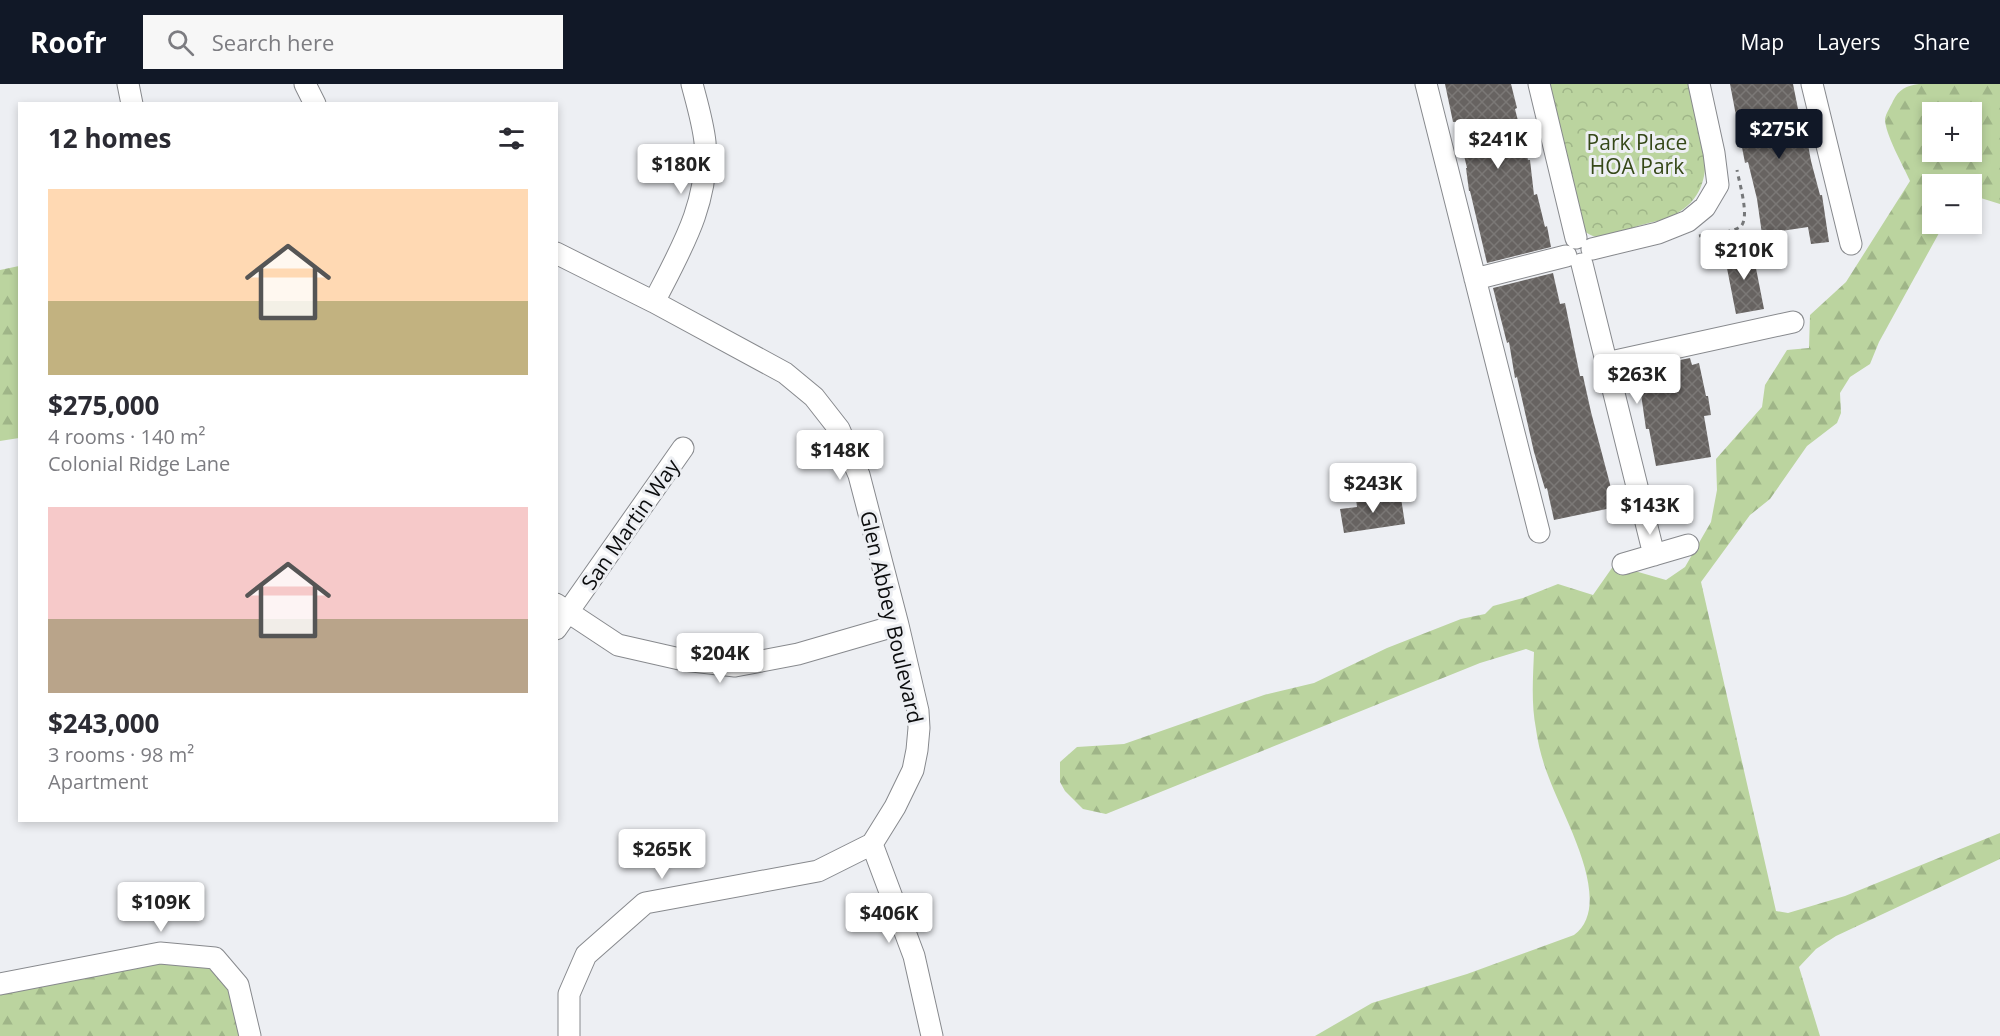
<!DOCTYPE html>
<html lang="en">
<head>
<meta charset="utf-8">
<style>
	body { margin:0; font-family:"Open Sans",sans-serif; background:#f7f7f7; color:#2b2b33; height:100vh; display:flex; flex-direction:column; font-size:22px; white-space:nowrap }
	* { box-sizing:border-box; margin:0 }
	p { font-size:20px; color:#7c7c81 }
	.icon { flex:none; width:33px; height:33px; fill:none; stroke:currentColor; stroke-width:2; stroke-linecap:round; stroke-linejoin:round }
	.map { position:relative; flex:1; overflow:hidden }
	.side { position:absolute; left:18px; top:18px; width:540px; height:720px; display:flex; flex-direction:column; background:#fff; border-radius:0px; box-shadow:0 3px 9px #0003 }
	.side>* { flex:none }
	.controls { position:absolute; left:1922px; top:18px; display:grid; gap:12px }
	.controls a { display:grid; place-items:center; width:60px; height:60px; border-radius:0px; background:#fff; box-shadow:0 3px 9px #0003; font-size:30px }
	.price { position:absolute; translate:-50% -51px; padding:0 14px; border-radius:6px; background:#fff; color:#222; font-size:20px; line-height:39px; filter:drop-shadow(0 2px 3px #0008) }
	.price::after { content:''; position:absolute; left:50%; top:36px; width:18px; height:14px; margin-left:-9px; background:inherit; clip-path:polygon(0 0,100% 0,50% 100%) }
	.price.current { background:#111827; color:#fff }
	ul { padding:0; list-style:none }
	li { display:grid; align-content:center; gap:12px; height:318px; padding:0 30px }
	li span { display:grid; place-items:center; height:186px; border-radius:0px; color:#555 }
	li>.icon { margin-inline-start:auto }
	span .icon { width:108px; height:108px; fill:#fffc; stroke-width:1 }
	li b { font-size:26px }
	h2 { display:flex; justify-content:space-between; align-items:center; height:72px; padding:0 30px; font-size:26px }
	header { display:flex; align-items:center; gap:36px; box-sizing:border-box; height:84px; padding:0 30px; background:#111827; color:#fff }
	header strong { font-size:28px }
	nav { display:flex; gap:33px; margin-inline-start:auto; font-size:21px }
	.search { width:420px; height:54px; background:#f7f7f7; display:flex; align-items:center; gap:15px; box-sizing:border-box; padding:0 21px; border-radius:0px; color:#7c7c81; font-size:22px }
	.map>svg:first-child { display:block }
	.forest { fill:url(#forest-firs); fill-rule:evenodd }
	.park { fill:url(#park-crowns) }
	.building { fill:url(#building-cross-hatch) }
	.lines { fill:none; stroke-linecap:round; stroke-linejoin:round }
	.minor-casing { stroke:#87898d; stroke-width:23 }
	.path { stroke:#76787a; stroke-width:3; stroke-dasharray:4.5 4.5; stroke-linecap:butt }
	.minor { stroke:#fff; stroke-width:21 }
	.labels { text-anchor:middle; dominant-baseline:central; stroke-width:6; stroke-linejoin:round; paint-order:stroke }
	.park-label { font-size:21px; fill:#354818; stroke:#edeff3 }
	.street-label { font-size:21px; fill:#0b0c0d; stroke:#edeff3 }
</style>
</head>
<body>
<header>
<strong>Roofr</strong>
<div class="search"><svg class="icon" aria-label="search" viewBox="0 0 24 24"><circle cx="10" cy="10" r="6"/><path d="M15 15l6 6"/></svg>Search here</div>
<nav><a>Map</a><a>Layers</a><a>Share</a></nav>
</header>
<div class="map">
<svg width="2000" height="952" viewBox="0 0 2000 952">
	<defs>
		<pattern id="forest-firs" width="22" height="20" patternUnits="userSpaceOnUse" patternTransform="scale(1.5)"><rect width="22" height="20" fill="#bbd49f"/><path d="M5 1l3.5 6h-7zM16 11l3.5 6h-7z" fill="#9fb588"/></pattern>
		<pattern id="park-crowns" width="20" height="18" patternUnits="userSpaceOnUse" patternTransform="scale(1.5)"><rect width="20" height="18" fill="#bbd49f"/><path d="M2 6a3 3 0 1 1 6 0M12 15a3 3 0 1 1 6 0" fill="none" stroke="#9fb588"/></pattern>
		<pattern id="building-cross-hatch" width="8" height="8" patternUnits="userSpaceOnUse" patternTransform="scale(1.5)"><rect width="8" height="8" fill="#676361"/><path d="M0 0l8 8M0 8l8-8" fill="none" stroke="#7b7876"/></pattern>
	</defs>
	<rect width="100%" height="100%" fill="#edeff3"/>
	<!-- forest -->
	<path class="forest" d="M1919,0H2000V120L1971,111V100H1932V140H1944L1879,258L1870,280L1850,293L1840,309L1841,329L1837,339L1807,362L1770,415L1750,431L1701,498L1776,827L1788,829L1845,812L2000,749V775L1836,852L1816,865L1799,883L1820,952H1315L1372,919L1467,890L1574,851C1616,820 1562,731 1549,694C1543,679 1538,661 1536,645C1531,620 1533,593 1534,568L1526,565L1480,579L1106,730L1083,725L1065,707L1060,698V678L1077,663L1124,660L1264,611L1314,599L1387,564L1461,535L1485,530L1493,522L1523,514L1558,500L1593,511L1614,481L1666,496L1685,483L1711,438L1717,406L1716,375L1762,323L1765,301L1787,266L1809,264L1810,231L1846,198L1910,97C1903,81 1885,50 1885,35C1886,29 1891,22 1893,17C1899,5 1906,2 1919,0ZM1932,28H1971V68H1932Z
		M19,182V354L0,357V186Z
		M142,877C160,878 181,876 199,878C227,882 236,930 243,952H0V905Z"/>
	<!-- park -->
	<path class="park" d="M1549,0H1690C1701,42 1725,103 1676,130C1666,136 1652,138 1641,141C1632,144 1604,154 1596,153C1592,152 1587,149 1584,147Z"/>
	<!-- building -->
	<path class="building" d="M1445,0H1511L1517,24L1515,25L1528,76H1530L1534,111L1537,110L1545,143L1547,142L1551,163L1487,179L1470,107H1469L1466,84H1467L1456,38H1453Z
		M1730,0H1793L1801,40L1804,39L1811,77L1820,111H1822L1829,158L1811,160L1808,143L1762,150L1757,115L1748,78L1745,79Z
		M1752,164L1764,225L1736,230L1724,169Z
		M1553,189L1560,220L1565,219L1580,292H1583L1591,328L1616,423L1554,436L1547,404L1545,405L1534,368L1517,293L1515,294L1509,258L1507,259L1493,204Z
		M1690,274L1692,281L1699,279L1706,312H1708L1711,331L1704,332L1711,373L1656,382L1649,345H1646L1641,310L1638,311L1632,286Z
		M1383,411L1384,417L1401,414L1405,440L1344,449L1340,425L1357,423L1356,415Z"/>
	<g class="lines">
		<defs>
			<path id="minor" d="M128,0L132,20
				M305,0L315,20
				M1426,0L1539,448
				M1539,0L1576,154
				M1812,0L1851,160
				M1592,165L1658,149L1688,137L1705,123L1718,101L1714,69L1699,0
				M556,169L654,218L785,289L814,313L839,345L859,391L898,541L918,627L919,644L917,666L913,686L895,723L872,760L818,787L645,819L586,871L569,910V952
				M1582,180L1654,471
				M1475,195L1566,172
				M654,218C680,167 710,118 705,58C703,39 697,19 692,0
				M1606,279L1793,238
				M1623,480L1688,461
				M556,520L618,561L684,576L735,582L798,570L898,541
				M556,545L683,364
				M872,760L914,872L932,952
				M0,900L160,869L215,874L238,901L250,952"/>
		</defs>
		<!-- minor casing -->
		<use href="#minor" class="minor-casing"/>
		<!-- path -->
		<path class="path" d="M1699,152C1709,150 1734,149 1741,142C1750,133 1739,98 1737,86"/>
		<!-- minor -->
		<use href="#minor" class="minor"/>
	</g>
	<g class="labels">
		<!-- park labels -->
		<g class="park-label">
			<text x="1637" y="58">Park Place<tspan x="1637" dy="24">HOA Park</tspan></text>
		</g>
		<!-- street labels -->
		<g class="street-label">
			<text transform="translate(630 440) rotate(-55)">San Martin Way</text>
			<text transform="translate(892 533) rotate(77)">Glen Abbey Boulevard</text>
		</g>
	</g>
</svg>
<div class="controls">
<a>+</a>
<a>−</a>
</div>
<b class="price current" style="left:1779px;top:76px">$275K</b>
<b class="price" style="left:1498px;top:86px">$241K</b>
<b class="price" style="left:681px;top:111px">$180K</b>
<b class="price" style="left:1744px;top:197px">$210K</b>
<b class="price" style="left:1637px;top:321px">$263K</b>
<b class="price" style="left:840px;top:397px">$148K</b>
<b class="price" style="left:1373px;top:430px">$243K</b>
<b class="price" style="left:1650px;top:452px">$143K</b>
<b class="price" style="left:720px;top:600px">$204K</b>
<b class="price" style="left:662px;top:796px">$265K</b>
<b class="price" style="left:161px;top:849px">$109K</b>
<b class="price" style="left:889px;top:860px">$406K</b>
<section class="side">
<h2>12 homes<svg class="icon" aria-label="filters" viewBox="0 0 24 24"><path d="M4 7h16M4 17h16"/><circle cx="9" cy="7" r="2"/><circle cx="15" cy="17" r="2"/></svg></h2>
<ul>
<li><span style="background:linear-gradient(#ffd9b3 60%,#c2b280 0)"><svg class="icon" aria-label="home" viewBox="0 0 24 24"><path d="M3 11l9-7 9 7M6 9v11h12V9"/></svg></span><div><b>$275,000</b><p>4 rooms · 140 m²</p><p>Colonial Ridge Lane</p></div></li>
<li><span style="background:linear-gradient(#f6c9c9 60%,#b9a48a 0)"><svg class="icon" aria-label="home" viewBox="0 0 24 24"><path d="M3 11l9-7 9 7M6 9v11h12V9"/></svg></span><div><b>$243,000</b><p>3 rooms · 98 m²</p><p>Apartment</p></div></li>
</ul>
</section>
</div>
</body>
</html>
